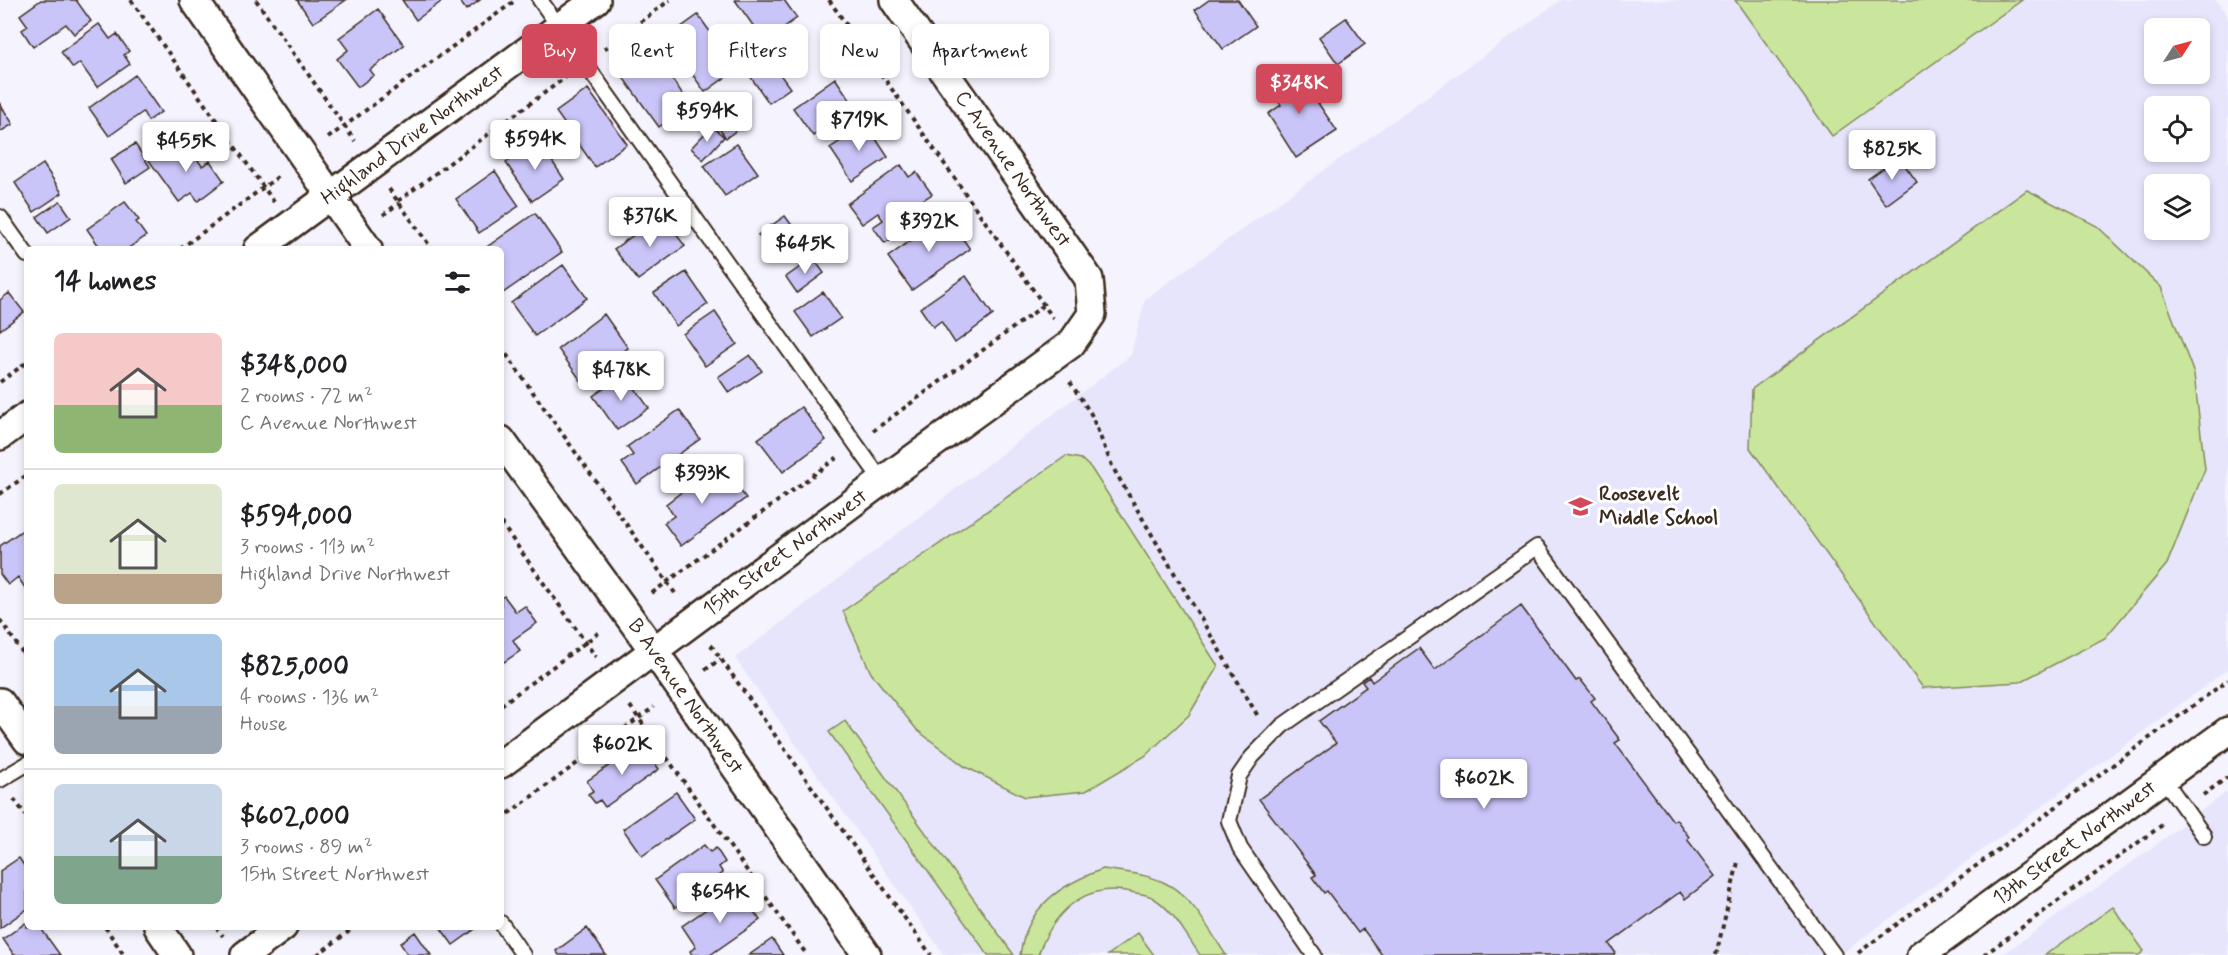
<!DOCTYPE html>
<html lang="en">
<head>
<meta charset="utf-8">
<style>
	body { margin:0; font-family:Mynerve,sans-serif; background:#f6f6f6; color:#202124; height:100vh; display:flex; flex-direction:column; font-size:22px; white-space:nowrap }
	* { box-sizing:border-box; margin:0 }
	p { font-size:20px; color:#757577 }
	.icon { flex:none; width:33px; height:33px; fill:none; stroke:currentColor; stroke-width:2; stroke-linecap:round; stroke-linejoin:round }
	.map { position:relative; flex:1; overflow:hidden }
	.details { position:absolute; left:24px; top:246px; width:480px; height:684px; display:flex; flex-direction:column; background:#fff; border-radius:9px; box-shadow:0 3px 9px #0003 }
	.details>* { flex:none }
	.hud { position:absolute; left:522px; top:24px; width:570px; height:54px; display:flex; gap:12px }
	.needle { width:39px; rotate:54deg }
	.buttons { position:absolute; left:2144px; top:18px; display:grid; gap:12px }
	.buttons a { display:grid; place-items:center; width:66px; height:66px; border-radius:9px; background:#fff; box-shadow:0 3px 9px #0003; font-size:30px }
	.price { position:absolute; translate:-50% -51px; padding:0 14px; border-radius:6px; background:#fff; color:#222; font-size:20px; line-height:39px; filter:drop-shadow(0 2px 3px #0008) }
	.price::after { content:''; position:absolute; left:50%; top:36px; width:18px; height:14px; margin-left:-9px; background:inherit; clip-path:polygon(0 0,100% 0,50% 100%) }
	.price.selected { background:#d1495b; color:#fff }
	ul { padding:0; list-style:none }
	li { display:flex; align-items:center; gap:18px; height:150px; padding:0 30px }
	li+li { border-top:2px solid #e0e0e0 }
	li span { display:grid; place-items:center; flex:none; width:168px; height:120px; border-radius:9px; color:#555 }
	li>.icon { margin-inline-start:auto }
	span .icon { width:72px; height:72px; fill:#fffc; stroke-width:1 }
	li b { font-size:26px }
	h2 { display:flex; justify-content:space-between; align-items:center; height:72px; padding:0 30px; font-size:26px }
	.chip { padding:0 21px; border-radius:9px; background:#fff; box-shadow:0 3px 9px #0003; font-size:21px; line-height:54px }
	.chip.selected { background:#d1495b; color:#fff }
	.map>svg:first-child { display:block }
	.built { fill:#e7e5fc; fill-rule:evenodd }
	.green { fill:#cae59c; stroke:#82885d; stroke-width:1.5 }
	.building { fill:#cac5f8; stroke:#3b2a1e; stroke-width:1.5 }
	.lines { fill:none; stroke-linecap:round; stroke-linejoin:round }
	.lane-casing { stroke:#3b2a1e; stroke-width:18 }
	.street-casing { stroke:#3b2a1e; stroke-width:32 }
	.path { stroke:#3b2a1e; stroke-width:4; stroke-dasharray:4.5 4.5; stroke-linecap:butt }
	.lane { stroke:#fff; stroke-width:14 }
	.street { stroke:#fff; stroke-width:27 }
	.labels { text-anchor:middle; dominant-baseline:central; stroke-width:6; stroke-linejoin:round; paint-order:stroke }
	.street-label { font-size:21px; fill:#3b2a1e; stroke:#fff }
	.poi-label { font-size:21px; font-weight:bold; fill:#3b2a1e; stroke:#fff; text-anchor:start }
</style>
</head>
<body>
<div class="map">
<svg width="2228" height="955" viewBox="0 0 2228 955">
	<rect width="100%" height="100%" fill="#f4f3fe"/>
	<filter id="ink" filterUnits="userSpaceOnUse"><feTurbulence type="fractalNoise" baseFrequency=".0167" numOctaves="2"/><feDisplacementMap in="SourceGraphic" scale="12" xChannelSelector="R" yChannelSelector="G"/><feConvolveMatrix kernelMatrix="1 2 1 2 8 2 1 2 1" color-interpolation-filters="sRGB"/></filter>
	<g filter="url(#ink)">
		<!-- built -->
		<path class="built" d="M1561,0H2216L2228,17V669L1840,955H944L735,658L1131,355L1145,299ZM2154,28H2199V74H2154ZM2154,106H2199V152H2154ZM2154,184H2199V230H2154Z
			M2228,791V955H2002L2126,867Z"/>
		<!-- green -->
		<path class="green" d="M1735,0H2022L1832,136Z
			M2027,190L2097,226L2161,287L2194,374L2205,469L2167,564L2105,638L2020,682L1923,688L1750,448L1752,389Z
			M1066,456L1081,459L1091,468L1218,666L1189,715L1145,756L1086,791L1025,797L964,766L917,730L871,673L843,611Z
			M845,721L1014,955H988L829,732Z
			M1103,869C1124,872 1148,874 1167,884C1193,897 1210,932 1226,955H1200C1187,937 1173,909 1153,898C1148,894 1138,894 1131,892C1083,882 1053,913 1038,955H1020C1027,906 1060,885 1103,869Z
			M2113,907L2144,951L2139,955H2045Z
			M1138,933L1154,955H1108Z"/>
		<!-- building -->
		<path class="building" d="M41,0H76L91,21L74,34L66,24L33,47L22,30L28,26L20,15Z
			M297,0H346L313,23Z
			M402,0H439L441,2L416,20Z
			M459,0H480L466,10Z
			M735,0H784L797,18L764,41Z
			M1209,0H1238L1256,26L1223,49L1195,10Z
			M378,9L404,45L370,70L374,75L358,87L337,59L348,50L339,38Z
			M698,15L737,69L705,92L666,38Z
			M1346,18L1365,44L1338,64L1319,37Z
			M99,24L110,39L117,34L129,51L124,55L130,64L97,87L80,63L73,68L61,52Z
			M760,47L790,88L769,103L740,62Z
			M651,50L690,104L659,127L619,72Z
			M1295,69L1337,131L1296,158L1268,114L1281,105L1268,86Z
			M135,75L161,112L148,121L143,112L109,136L89,108Z
			M835,78L859,113L839,127L835,121L813,136L793,108Z
			M588,89L627,144L595,167L556,112Z
			M728,100L745,124L726,138L709,115Z
			M0,104L13,124L0,132Z
			M866,124L888,157L852,181L830,148Z
			M712,126L724,137L703,160L691,148Z
			M538,140L564,179L532,201L506,163Z
			M185,141L202,166L210,161L224,181L198,201L192,193L179,202L148,159L164,148L168,153Z
			M135,144L150,167L126,183L111,159Z
			M737,144L758,173L725,196L704,166Z
			M1899,157L1917,182L1886,205L1868,179Z
			M43,164L62,193L34,212L15,183Z
			M901,165L909,177L916,172L932,194L923,200L931,211L885,243L873,227L883,220L878,213L862,224L847,204Z
			M495,171L519,206L479,233L456,199Z
			M60,201L71,217L48,233L37,217Z
			M125,202L139,220L136,222L146,236L127,249H101L87,229Z
			M535,213L562,252L503,293L501,290V249H484Z
			M662,215L685,246L638,280L614,249Z
			M946,215L970,249L912,290L888,257Z
			M785,216L796,231L769,250L758,235Z
			M813,258L824,273L797,293L786,277Z
			M563,265L587,298L535,336L511,303Z
			M686,272L708,304L676,326L654,293Z
			M966,276L993,315L955,343L941,321L933,327L920,308Z
			M823,292L841,318L813,337L795,312Z
			M9,293L24,312L0,330V300Z
			M715,312L737,344L705,366L683,334Z
			M604,314L628,348L582,382L558,349Z
			M750,355L762,371L729,393L718,377Z
			M625,374L649,408L617,430L593,396Z
			M801,407L826,440L783,472L758,439Z
			M679,410L700,439L637,484L622,463L633,455L627,447Z
			M714,467L725,481L730,477L746,498L681,546L664,523L674,516L666,504Z
			M27,527V591L18,577L8,585L0,574V546Z
			M504,596L516,612L525,606L537,623L513,640L520,651L504,662L501,659V598Z
			M1521,606L1576,681L1580,679L1595,698L1591,701L1620,740L1615,743L1673,821L1676,819L1689,837L1687,839L1715,876L1685,899L1680,892L1609,944L1615,952L1614,955H1382L1363,929L1358,933L1327,891L1324,893L1312,877L1316,875L1259,799L1336,743L1319,721L1366,687L1362,682L1369,677L1372,682L1419,648L1435,670Z
			M641,743L659,769L605,807L600,800L595,803L588,794L593,791L587,781Z
			M676,792L695,819L642,856L623,829Z
			M704,845L710,852L716,848L725,862L719,867L723,873L675,908L655,880Z
			M19,858L27,870V909L0,928V871Z
			M737,888L760,920L710,955H692L690,951L696,947L682,926Z
			M27,922V927H40L60,955H14L3,939Z
			M440,927H478L453,945Z
			M587,928L606,955H559L556,951Z
			M415,932L431,955H408L400,943Z
			M772,939L783,955H749Z"/>
		<g class="lines">
			<defs>
				<path id="lane" d="M540,0L882,481
					M0,217L27,255
					M2163,778L2204,836
					M0,780L27,764
					M501,923L523,955
					M1314,955L1240,848L1229,821L1239,776L1252,757L1282,726L1537,547L1834,955"/>
				<g id="street">
					<path d="M194,0L368,249"/>
					<path id="s1" d="M258,249L596,0"/>
					<path d="M0,436L27,416"/>
					<path id="s2" d="M501,440L654,651L867,955"/>
					<path d="M0,702L27,740"/>
					<path id="s3" d="M501,764L882,481L1071,344L1092,314L1089,279L894,0"/>
					<path d="M158,927L177,955"/>
					<path d="M245,955L283,927"/>
					<path id="s4" d="M1921,955L2228,731"/>
				</g>
			</defs>
			<!-- lane casing -->
			<use href="#lane" class="lane-casing"/>
			<!-- street casing -->
			<use href="#street" class="street-casing"/>
			<!-- path -->
			<path class="path" d="M131,0L274,202
				M256,0L355,141
				M829,0L1053,318
				M604,49L670,0
				M328,138L516,0
				M389,189L432,249
				M398,201L566,77
				M383,215L399,203
				M180,249L279,176
				M501,347L677,596
				M0,382L27,362
				M1070,382L1091,414L1113,468L1259,718
				M873,431L1044,305
				M0,494L27,475
				M501,523L596,657
				M652,593L838,457
				M0,620L27,659
				M711,645L931,955
				M705,670L721,659
				M501,705L601,631
				M630,706L807,955
				M2203,795L2228,777
				M14,799L27,817
				M501,819L654,707
				M105,927L124,955
				M216,927L223,936
				M1858,953L2228,680
				M317,955L355,927
				M1716,955L1738,862
				M1984,955L2165,823"/>
			<!-- lane -->
			<use href="#lane" class="lane"/>
			<!-- street -->
			<use href="#street" class="street"/>
		</g>
	</g>
	<!-- icons -->
	<defs>
		<symbol id="school-bare" viewBox="-9 -9 18 18"><path d="M0-5L7-2L0 1L-7-2ZM-4 1L0 2.5L4 1V4Q0 6-4 4Z" fill="#d1495b" stroke="#fff" stroke-width="2.5" paint-order="stroke"/></symbol>
	</defs>
	<g fill-rule="evenodd">
		<use href="#school-bare" x="1564" y="490" width="33" height="33"/>
	</g>
	<g class="labels">
		<!-- street labels -->
		<g class="street-label">
			<text stroke="none"><textPath href="#s1" startOffset="192">Highland Drive Northwest</textPath></text>
			<text transform="translate(1013 169) rotate(55)">C Avenue Northwest</text>
			<text stroke="none"><textPath href="#s3" startOffset="354">15th Street Northwest</textPath></text>
			<text stroke="none"><textPath href="#s2" startOffset="316">B Avenue Northwest</textPath></text>
			<text stroke="none"><textPath href="#s4" startOffset="190">13th Street Northwest</textPath></text>
		</g>
		<!-- poi labels -->
		<g class="poi-label">
			<text x="1599" y="494">Roosevelt<tspan x="1599" dy="24">Middle School</tspan></text>
		</g>
	</g>
</svg>
<div class="buttons">
<a><svg class="needle" viewBox="-14 -14 28 28"><path d="M0-13l5 13h-10z" fill="#e53935"/><path d="M0 13l5-13h-10z" fill="#757577"/></svg></a>
<a><svg class="icon" aria-label="locate" viewBox="0 0 24 24"><circle cx="12" cy="12" r="6"/><path d="M12 2v4M12 18v4M2 12h4M18 12h4"/></svg></a>
<a><svg class="icon" aria-label="layers" viewBox="0 0 24 24"><path d="M12 4l9 5-9 5-9-5zM3 14l9 5 9-5"/></svg></a>
</div>
<b class="price selected" style="left:1299px;top:115px">$348K</b>
<b class="price" style="left:707px;top:143px">$594K</b>
<b class="price" style="left:859px;top:152px">$719K</b>
<b class="price" style="left:535px;top:171px">$594K</b>
<b class="price" style="left:186px;top:173px">$455K</b>
<b class="price" style="left:1892px;top:181px">$825K</b>
<b class="price" style="left:650px;top:248px">$376K</b>
<b class="price" style="left:929px;top:253px">$392K</b>
<b class="price" style="left:805px;top:275px">$645K</b>
<b class="price" style="left:621px;top:402px">$478K</b>
<b class="price" style="left:702px;top:505px">$393K</b>
<b class="price" style="left:622px;top:776px">$602K</b>
<b class="price" style="left:1484px;top:810px">$602K</b>
<b class="price" style="left:720px;top:924px">$654K</b>
<div class="hud">
<a class="chip selected">Buy</a>
<a class="chip">Rent</a>
<a class="chip">Filters</a>
<a class="chip">New</a>
<a class="chip">Apartment</a>
</div>
<section class="details">
<h2>14 homes<svg class="icon" aria-label="filters" viewBox="0 0 24 24"><path d="M4 7h16M4 17h16"/><circle cx="9" cy="7" r="2"/><circle cx="15" cy="17" r="2"/></svg></h2>
<ul>
<li><span style="background:linear-gradient(#f6c9c9 60%,#8fb573 0)"><svg class="icon" aria-label="home" viewBox="0 0 24 24"><path d="M3 11l9-7 9 7M6 9v11h12V9"/></svg></span><div><b>$348,000</b><p>2 rooms · 72 m²</p><p>C Avenue Northwest</p></div></li>
<li><span style="background:linear-gradient(#dfe7d0 75%,#b9a48a 0)"><svg class="icon" aria-label="home" viewBox="0 0 24 24"><path d="M3 11l9-7 9 7M6 9v11h12V9"/></svg></span><div><b>$594,000</b><p>3 rooms · 113 m²</p><p>Highland Drive Northwest</p></div></li>
<li><span style="background:linear-gradient(#a9c7e8 60%,#9aa5b1 0)"><svg class="icon" aria-label="home" viewBox="0 0 24 24"><path d="M3 11l9-7 9 7M6 9v11h12V9"/></svg></span><div><b>$825,000</b><p>4 rooms · 136 m²</p><p>House</p></div></li>
<li><span style="background:linear-gradient(#c9d6e8 60%,#7fa58c 0)"><svg class="icon" aria-label="home" viewBox="0 0 24 24"><path d="M3 11l9-7 9 7M6 9v11h12V9"/></svg></span><div><b>$602,000</b><p>3 rooms · 89 m²</p><p>15th Street Northwest</p></div></li>
</ul>
</section>
</div>
</body>
</html>
